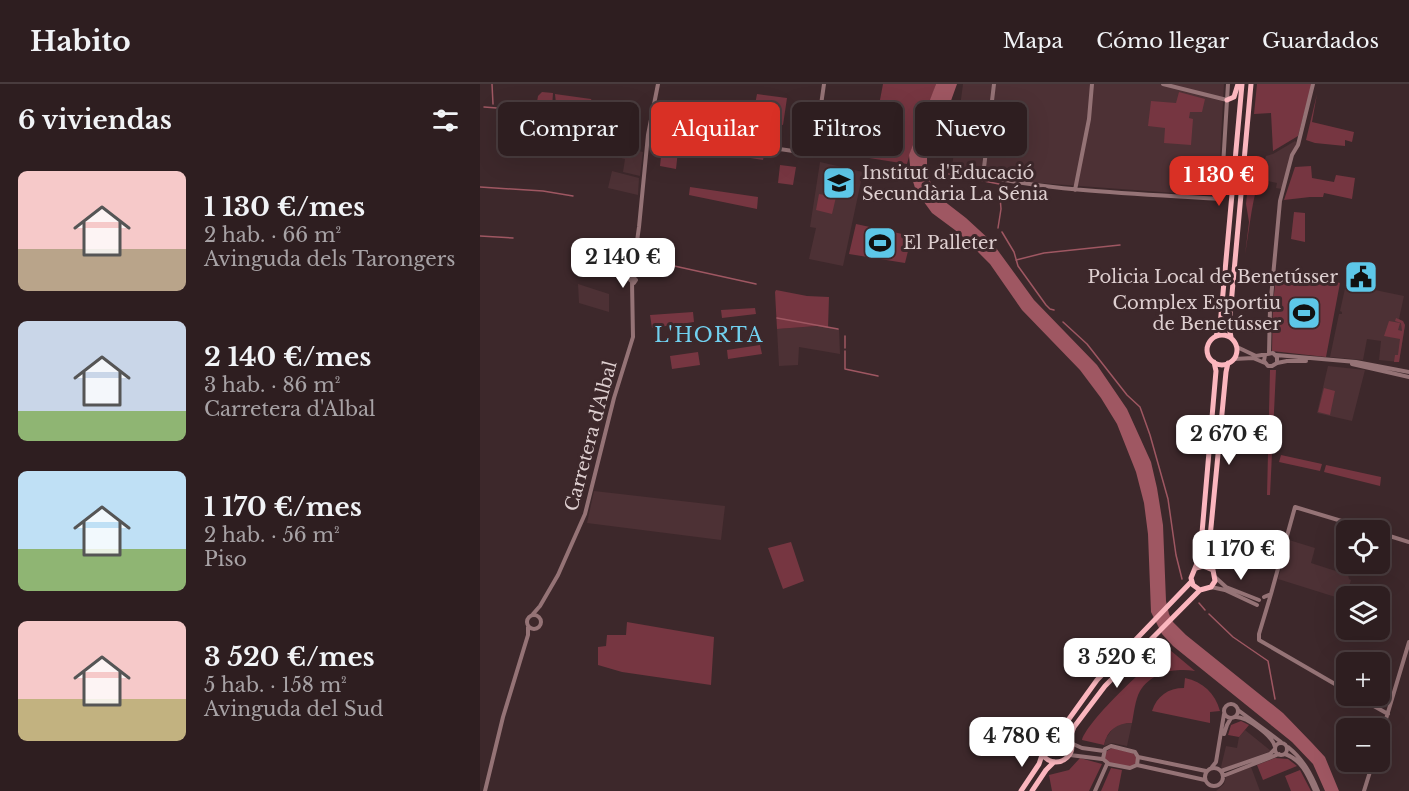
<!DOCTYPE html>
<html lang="es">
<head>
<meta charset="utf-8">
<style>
	body { margin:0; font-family:"Libre Baskerville",serif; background:#3a2b2d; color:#f1f3f6; height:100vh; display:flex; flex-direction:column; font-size:22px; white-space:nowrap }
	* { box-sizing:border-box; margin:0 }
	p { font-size:20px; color:#a7a2a5 }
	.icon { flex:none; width:33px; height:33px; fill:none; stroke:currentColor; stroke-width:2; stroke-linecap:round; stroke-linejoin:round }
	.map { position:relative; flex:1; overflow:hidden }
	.sheet { display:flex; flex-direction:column; background:#2e1e20; width:480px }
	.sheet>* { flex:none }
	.hud { position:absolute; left:18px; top:18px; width:570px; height:54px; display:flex; gap:12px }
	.controls { position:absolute; left:856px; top:436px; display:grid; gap:12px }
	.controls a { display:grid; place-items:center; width:54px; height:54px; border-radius:9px; background:#2e1e20; box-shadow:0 6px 24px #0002,0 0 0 2px #493c3e; font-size:30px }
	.price { position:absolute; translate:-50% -51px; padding:0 14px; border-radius:12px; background:#fff; color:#222; font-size:20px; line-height:39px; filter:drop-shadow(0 2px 3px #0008) }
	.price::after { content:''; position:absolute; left:50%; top:36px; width:18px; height:14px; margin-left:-9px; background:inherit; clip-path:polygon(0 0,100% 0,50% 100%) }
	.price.on { background:#d93025; color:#fff }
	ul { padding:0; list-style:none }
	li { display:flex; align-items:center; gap:18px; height:150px; padding:0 18px }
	li span { display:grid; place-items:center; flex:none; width:168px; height:120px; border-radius:9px; color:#555 }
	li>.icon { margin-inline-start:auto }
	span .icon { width:72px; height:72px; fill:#fffc; stroke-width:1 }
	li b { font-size:26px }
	h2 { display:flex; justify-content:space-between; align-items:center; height:72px; padding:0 18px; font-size:26px }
	.chip { padding:0 21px; border-radius:9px; background:#2e1e20; box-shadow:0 6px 24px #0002,0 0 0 2px #493c3e; font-size:21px; line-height:54px }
	.chip.on { background:#d93025; color:#fff }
	header { display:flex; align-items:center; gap:36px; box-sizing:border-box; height:84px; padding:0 30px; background:#2e1e20; border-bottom:2px solid #493c3e }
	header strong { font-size:28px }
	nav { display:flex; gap:33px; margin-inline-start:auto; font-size:21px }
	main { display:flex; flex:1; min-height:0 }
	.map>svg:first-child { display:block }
	.built { fill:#4d3135 }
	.green { fill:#763641 }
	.water { fill:#9f5762 }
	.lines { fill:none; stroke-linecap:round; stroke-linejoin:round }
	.stream { stroke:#9f5762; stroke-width:1.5 }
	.minor { stroke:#957376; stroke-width:4 }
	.major { stroke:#fbb6be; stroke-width:5 }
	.labels { text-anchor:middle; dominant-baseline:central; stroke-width:6; stroke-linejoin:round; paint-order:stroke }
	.poi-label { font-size:18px; fill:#decfd0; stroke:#3d282b; text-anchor:start }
	.street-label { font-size:18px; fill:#decfd0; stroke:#3d282b }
	.neighbourhood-label { font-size:20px; letter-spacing:1.5px; fill:#71d0ef; stroke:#3d282b }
</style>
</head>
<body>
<header>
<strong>Habito</strong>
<nav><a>Mapa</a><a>Cómo llegar</a><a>Guardados</a></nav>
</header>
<main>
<section class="sheet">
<h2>6 viviendas<svg class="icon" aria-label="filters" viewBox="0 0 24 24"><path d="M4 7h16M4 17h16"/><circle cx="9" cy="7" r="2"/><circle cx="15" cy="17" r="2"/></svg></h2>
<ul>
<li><span style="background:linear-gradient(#f6c9c9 65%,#b9a48a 0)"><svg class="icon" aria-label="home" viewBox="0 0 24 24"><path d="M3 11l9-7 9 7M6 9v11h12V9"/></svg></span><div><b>1 130 €/mes</b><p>2 hab. · 66 m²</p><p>Avinguda dels Tarongers</p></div></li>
<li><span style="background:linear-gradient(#c9d6e8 75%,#8fb573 0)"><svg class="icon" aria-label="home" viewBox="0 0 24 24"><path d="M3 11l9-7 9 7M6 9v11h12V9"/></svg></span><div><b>2 140 €/mes</b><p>3 hab. · 86 m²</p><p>Carretera d'Albal</p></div></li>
<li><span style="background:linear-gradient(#bfe0f5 65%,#8fb573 0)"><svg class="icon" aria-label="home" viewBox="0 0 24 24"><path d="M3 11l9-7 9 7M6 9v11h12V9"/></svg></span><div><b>1 170 €/mes</b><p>2 hab. · 56 m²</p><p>Piso</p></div></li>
<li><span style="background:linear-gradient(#f6c9c9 65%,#c2b280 0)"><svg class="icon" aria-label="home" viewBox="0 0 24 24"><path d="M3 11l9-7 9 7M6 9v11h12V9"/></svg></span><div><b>3 520 €/mes</b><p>5 hab. · 158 m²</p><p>Avinguda del Sud</p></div></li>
</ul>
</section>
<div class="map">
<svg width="929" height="707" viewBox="0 0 929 707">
	<rect width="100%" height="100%" fill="#3d282b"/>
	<!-- built -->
	<path class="built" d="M483,0H744L738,109L735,112L546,98L472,83Z
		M115,56L163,68L160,92L143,88L145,75L133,72L134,67L114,61Z
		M815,57L817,59L811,71L802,105L796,104L797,99L779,95L786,72L793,70Z
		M340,78L383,88L363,182L329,175L336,144L330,143Z
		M132,87L159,94L158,111L128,104Z
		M98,200L129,210V228L99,219Z
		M866,200L924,212L919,235L925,241L919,278L899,276L901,257L887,255L883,276L850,273L859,230H862V228L860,227Z
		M337,242L359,245L360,270L319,263L318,281L299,282L297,245Z
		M848,282L885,286L872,337L837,329Z
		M114,407L245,422L241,456L107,439Z
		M809,456L835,464L831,479L868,491L869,495L871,496L865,516L798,495Z
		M652,639L647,662L632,659L624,662L626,654L634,643L640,640Z
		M765,646L791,667L743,685L741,683L746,662L757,664L759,653Z
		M771,683L780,707H736L744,700L746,693Z"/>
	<!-- green -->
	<path class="green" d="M403,0H456C448,27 434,52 427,80L389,74Z
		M777,0H832L818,52L793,67L791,29L774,30Z
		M62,8L73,9L72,24H56L58,12Z
		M699,8L725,15L722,28H710L709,34L713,35L711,61L684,59L685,44L668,42L671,17L696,19Z
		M75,10L111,15L116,28L112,30L79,25L76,20Z
		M277,10L307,14L303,41L272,36Z
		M837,10L832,38L874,48L872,58L865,56V62L835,59L826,56Z
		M253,63L285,67L283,76L252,71Z
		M182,64L198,67L196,85L180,82Z
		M300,81L316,83L313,101L298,99Z
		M831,82L832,94L854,98L856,91L875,94L872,115L844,109L843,113H830L804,116L815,83Z
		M768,100L777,102C771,125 769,147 765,171L769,138L766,120Z
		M210,103L278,113L277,125L209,111Z
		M339,110L356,113L352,130L336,126Z
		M814,128L825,129V158L811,155Z
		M376,140L427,151V154L431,155L425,179L369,170Z
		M797,186L860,199L846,273L792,267L793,218Z
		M296,206L327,212L349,213L348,244L337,242L297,245L295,208Z
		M275,224L276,230L242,234L241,226Z
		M213,228L214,238L172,244L170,231Z
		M916,234L923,237L925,241L919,278H914L915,271H918L920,255L904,252L909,237L920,239L918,246L922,247L921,239L915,237Z
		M280,261L282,270L248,275L247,266Z
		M218,268L220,281L192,285L190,272Z
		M790,286H796L790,411H787Z
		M844,304L855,307L850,331L838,328Z
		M801,371L842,380L840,387L799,378Z
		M846,381L901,393L900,402L844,388Z
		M311,458L324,497L303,505L288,464Z
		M147,538L234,553L231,601L142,588L118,581V563L126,562L127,551H146Z
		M690,566L715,587C695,584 672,588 660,607C655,616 654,629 652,639C637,639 627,646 624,661L602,656C608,636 670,577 690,566Z
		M705,594C723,598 735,609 740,627L730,628V639L672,627C677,612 688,604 704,604Z
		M761,637L769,641L759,653L748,651L751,641Z
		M632,664L653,669L657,674L656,679L651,683L629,679L624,674L625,668Z
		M600,674L622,680L609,707H572L569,691L589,686Z
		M795,674L808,675L817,682L783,696L777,681Z
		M631,684L642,686L638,707H621Z
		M820,686L831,707H811L805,692Z"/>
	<!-- water -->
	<path class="water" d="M456,0H477L463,39L450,64L447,73V87L451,100L464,117L486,134L511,157L554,216L617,281L647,325L671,378L677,404L683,441L686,517L689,530L693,538L706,551L803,629L832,659L845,673L859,707H845L833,680L812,658L693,562L682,550L671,528L668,450L664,419L656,388L637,340L621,314L600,286L542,226L510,180L479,149L452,129L436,107L431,91L429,71Z"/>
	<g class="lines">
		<!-- stream -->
		<path class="stream" d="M12,0L13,20
			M4,23L42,26V42H45
			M469,90L519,100L521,125L518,144
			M0,103L63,107L93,112
			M522,148L534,168L538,182L566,221L570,225L574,226
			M0,152L33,154
			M158,174L276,200
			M536,176L564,169L640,161
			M297,234L358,245
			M583,238L607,260L647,311L660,323L670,351L688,415L696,471L702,495
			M365,264V252
			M365,267V285L398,292
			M719,519L725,526
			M729,530L753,553L788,577L795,615"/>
		<!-- minor -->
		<path class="minor" d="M514,0L503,92C581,108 661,110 741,115L748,0
			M683,0L747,16
			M169,46L334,70L344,0
			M595,106L609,35L612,0
			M152,193L159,143L168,51L178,0
			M153,193L156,196L154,199L150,196Z
			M757,263L776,272L793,269L797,273V279L792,282H788L784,277L785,271
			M789,269L790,225L800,117L812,71L818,61L833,0
			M796,271L876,278L929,288
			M754,275L773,274L785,279
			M797,279L807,277H826
			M872,280L929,293
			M900,449L929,458
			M735,493L746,503L779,516
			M731,503L745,506L777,521
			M791,510L779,550V556L867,607
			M784,513L791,510L815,423L895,447
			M53,530L60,522L78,491L105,430L134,314L153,253L152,198
			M47 538a7 7 0 1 1 14 0a7 7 0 1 1-14 0Z
			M876,612L908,630
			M744 627a7 7 0 1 1 14 0a7 7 0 1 1-14 0Z
			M758,626L801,658
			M756,633C767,633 793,652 795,663
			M744,650L747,641L751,634
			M900,655L929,558
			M795 665a6 6 0 1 1 12 0a6 6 0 1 1-12 0Z
			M593,660L602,664L624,667
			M631,662L655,668L658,673L657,681L650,684L629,680L623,675L625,665Z
			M808,663C823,675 831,690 838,707
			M805,670C822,676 828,691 835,707
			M590,671L622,675
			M658,673L726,687
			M657,681L725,696
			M732,683L736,678L744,630
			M725 693a9 9 0 1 1 18 0a9 9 0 1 1-18 0Z
			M741,687L790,670L795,665
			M743,692L799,670
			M5,707L23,633L48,551V543
			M615,707L627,680
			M884,707L893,678"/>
		<!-- major -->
		<path class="major" d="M747,16L754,13L758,0
			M727 266a15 15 0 1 1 30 0a15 15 0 1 1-30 0Z
			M736,252L740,242L762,0
			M751,253L749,243L771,0
			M716,484L723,482L733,486L735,497L731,503L720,506L713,501L711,494L720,472L736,287L734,278
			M730,484L728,474L746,288L748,279
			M560 662a16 16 0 1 1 32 0a16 16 0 1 1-32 0Z
			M581,646L617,596L711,498
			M590,653L594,643L625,602L720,506
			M541,707L559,680L562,671
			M552,707L566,686L574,678"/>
	</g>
	<!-- icons -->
	<defs>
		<symbol id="school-square" viewBox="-11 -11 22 22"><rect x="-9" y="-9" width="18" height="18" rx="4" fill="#5dc7e8" stroke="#3d282b"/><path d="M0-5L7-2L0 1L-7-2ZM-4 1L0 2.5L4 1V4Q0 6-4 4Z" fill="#111"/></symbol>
		<symbol id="stadium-square" viewBox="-11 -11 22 22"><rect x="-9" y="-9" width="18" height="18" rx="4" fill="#5dc7e8" stroke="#3d282b"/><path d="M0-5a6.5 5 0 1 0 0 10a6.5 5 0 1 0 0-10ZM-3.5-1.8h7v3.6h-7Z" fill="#111"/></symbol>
		<symbol id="civic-square" viewBox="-11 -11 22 22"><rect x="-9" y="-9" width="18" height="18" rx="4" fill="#5dc7e8" stroke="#3d282b"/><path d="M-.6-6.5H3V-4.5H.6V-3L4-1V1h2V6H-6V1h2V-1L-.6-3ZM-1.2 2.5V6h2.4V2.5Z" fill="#111"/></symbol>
	</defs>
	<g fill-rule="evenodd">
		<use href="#school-square" x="340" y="80" width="38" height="38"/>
		<use href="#stadium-square" x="381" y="140" width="38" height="38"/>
		<use href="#civic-square" x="862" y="174" width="38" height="38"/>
		<use href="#stadium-square" x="805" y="210" width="38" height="38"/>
	</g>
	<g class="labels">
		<!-- poi labels -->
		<g class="poi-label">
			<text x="382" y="89">Institut d'Educació<tspan x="382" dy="21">Secundària La Sénia</tspan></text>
			<text x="423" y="159">El Palleter</text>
			<text x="858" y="193" text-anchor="end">Policia Local de Benetússer</text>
			<text x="801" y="219" text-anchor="end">Complex Esportiu<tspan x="801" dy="21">de Benetússer</tspan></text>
		</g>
		<!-- street labels -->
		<g class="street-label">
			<text transform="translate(111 352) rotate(-75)">Carretera d'Albal</text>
		</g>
		<!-- neighbourhood labels -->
		<g class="neighbourhood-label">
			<text x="229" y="251">L'HORTA</text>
		</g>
	</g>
</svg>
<div class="controls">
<a><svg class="icon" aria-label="locate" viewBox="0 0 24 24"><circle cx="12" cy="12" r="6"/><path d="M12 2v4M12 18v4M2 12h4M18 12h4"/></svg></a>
<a><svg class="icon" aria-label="layers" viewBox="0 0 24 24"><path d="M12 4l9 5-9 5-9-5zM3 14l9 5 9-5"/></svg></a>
<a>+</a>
<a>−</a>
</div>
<b class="price on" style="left:739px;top:123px">1 130 €</b>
<b class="price" style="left:143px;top:205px">2 140 €</b>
<b class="price" style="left:749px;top:382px">2 670 €</b>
<b class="price" style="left:761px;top:497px">1 170 €</b>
<b class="price" style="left:637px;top:605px">3 520 €</b>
<b class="price" style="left:542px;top:684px">4 780 €</b>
<div class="hud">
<a class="chip">Comprar</a>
<a class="chip on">Alquilar</a>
<a class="chip">Filtros</a>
<a class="chip">Nuevo</a>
</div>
</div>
</main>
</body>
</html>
